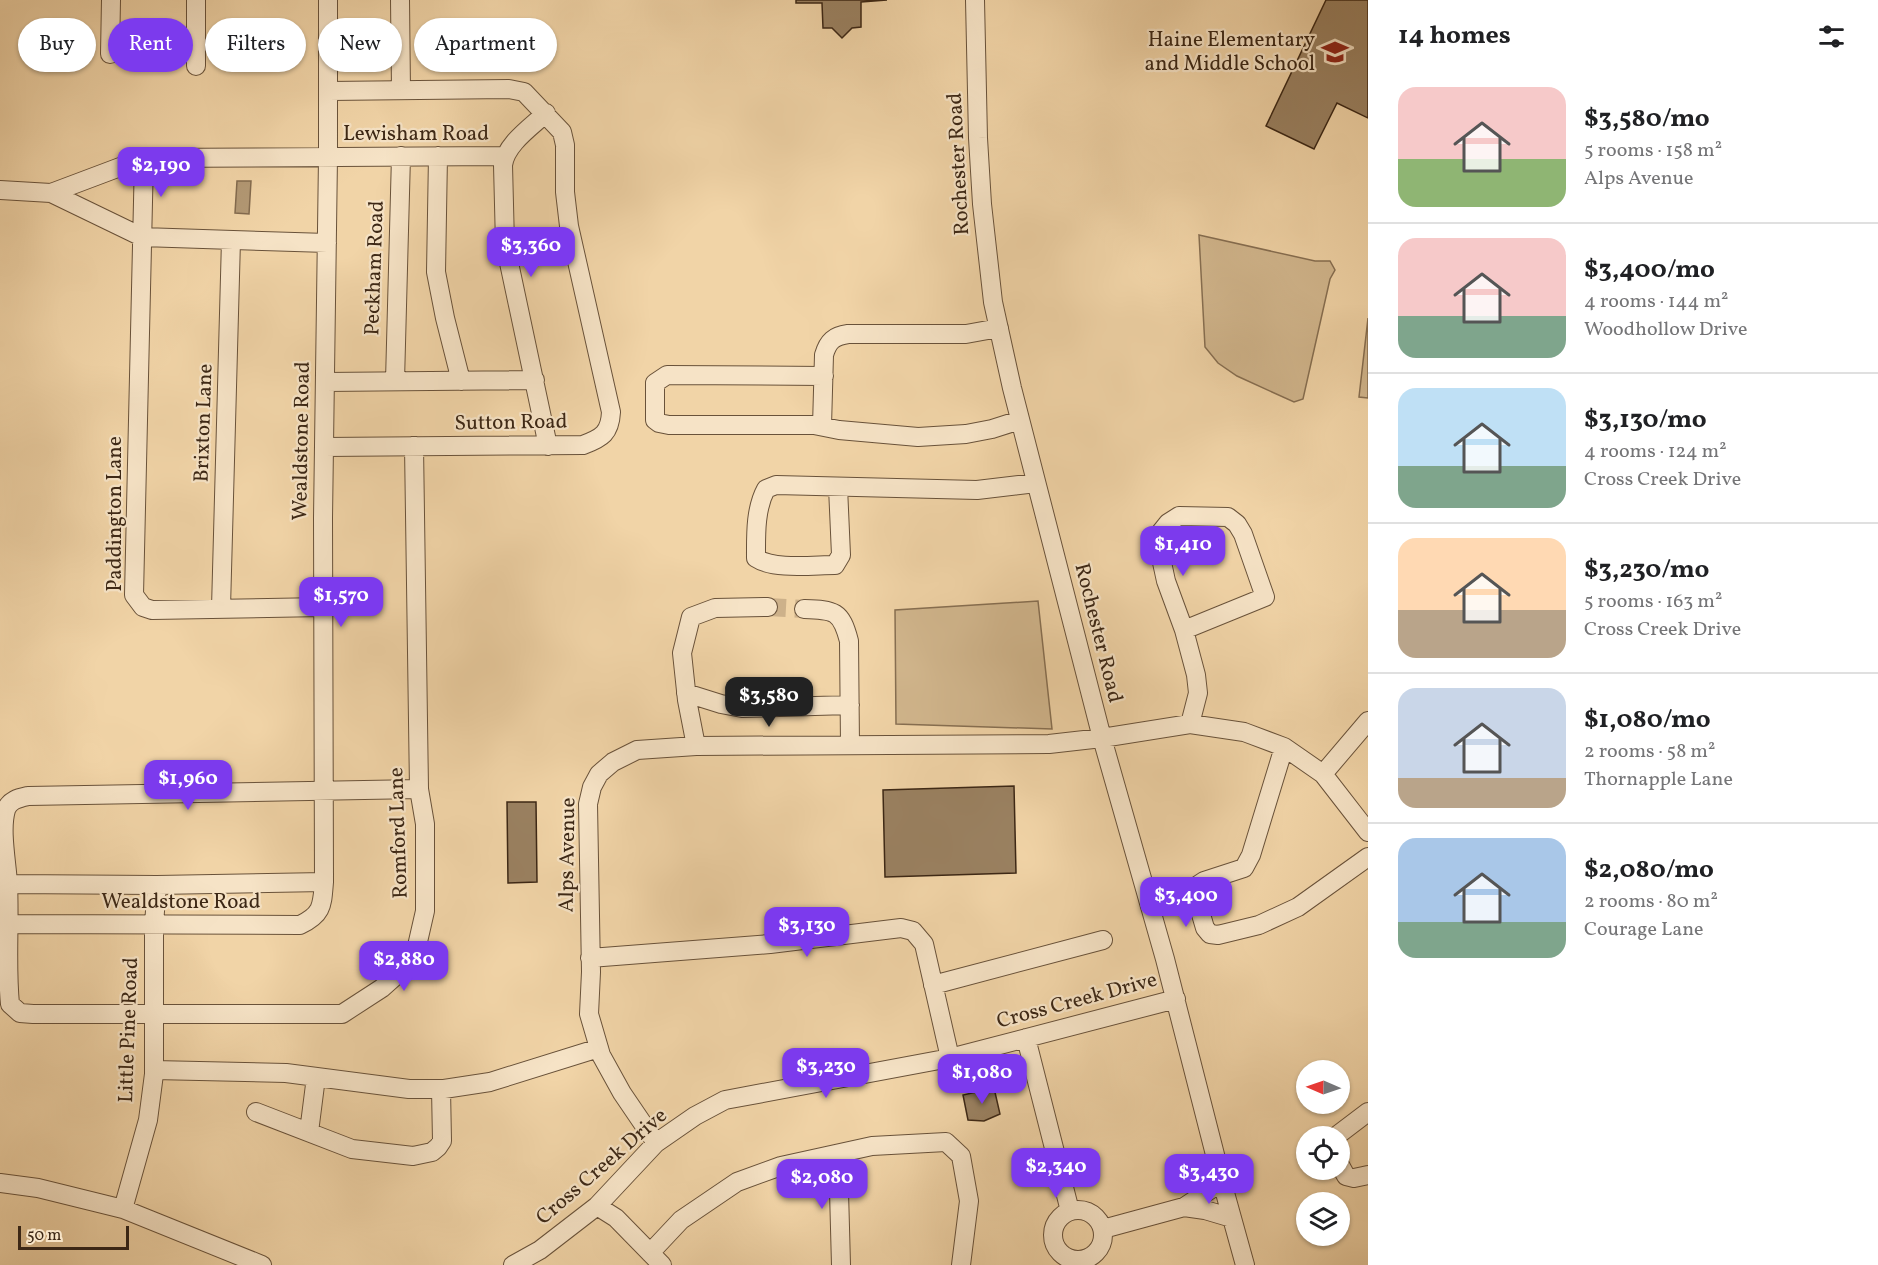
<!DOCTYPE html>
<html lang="en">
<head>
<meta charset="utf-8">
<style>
	body { margin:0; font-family:Vollkorn,serif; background:#f6f6f6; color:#202124; height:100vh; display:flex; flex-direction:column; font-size:22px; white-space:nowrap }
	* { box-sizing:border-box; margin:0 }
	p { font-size:20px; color:#757577 }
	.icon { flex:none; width:33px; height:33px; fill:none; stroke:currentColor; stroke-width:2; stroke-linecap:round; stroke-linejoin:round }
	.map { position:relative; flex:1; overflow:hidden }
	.details { display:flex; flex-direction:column; background:#fff; width:510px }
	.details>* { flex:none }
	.top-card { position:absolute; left:18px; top:18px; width:570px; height:54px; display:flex; gap:12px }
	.needle { width:39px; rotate:272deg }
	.fabs { position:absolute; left:1296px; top:1060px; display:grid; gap:12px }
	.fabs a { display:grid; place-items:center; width:54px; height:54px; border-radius:50%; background:#fff; box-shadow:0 2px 4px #0004; font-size:30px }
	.scale { position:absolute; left:18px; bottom:15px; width:111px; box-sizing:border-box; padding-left:6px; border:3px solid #3c2715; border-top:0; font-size:16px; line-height:21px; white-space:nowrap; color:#3c2715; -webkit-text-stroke:4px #f6e3c6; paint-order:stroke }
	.price { position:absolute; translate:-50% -51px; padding:0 14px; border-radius:12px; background:#7c3aed; color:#fff; font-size:20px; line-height:39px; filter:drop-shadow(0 2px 3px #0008) }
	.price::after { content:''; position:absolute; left:50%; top:36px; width:18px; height:14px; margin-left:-9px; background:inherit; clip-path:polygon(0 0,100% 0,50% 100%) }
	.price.on { background:#222; color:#fff }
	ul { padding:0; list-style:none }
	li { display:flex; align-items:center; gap:18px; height:150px; padding:0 30px }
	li+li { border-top:2px solid #e0e0e0 }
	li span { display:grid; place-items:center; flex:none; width:168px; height:120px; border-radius:18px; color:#555 }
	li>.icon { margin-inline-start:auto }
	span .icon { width:72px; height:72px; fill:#fffc; stroke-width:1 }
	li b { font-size:26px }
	h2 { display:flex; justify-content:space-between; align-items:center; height:72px; padding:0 30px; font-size:26px }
	.chip { padding:0 21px; border-radius:27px; background:#fff; box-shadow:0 2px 4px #0004; font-size:21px; line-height:54px }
	.chip.on { background:#7c3aed; color:#fff }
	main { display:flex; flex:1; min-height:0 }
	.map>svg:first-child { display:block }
	.green { fill:#d2b78e; stroke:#876f52; stroke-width:1.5 }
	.water { fill:#b39975; stroke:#836b4f; stroke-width:1.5 }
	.building { fill:#9a8161; stroke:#3c2715; stroke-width:1.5 }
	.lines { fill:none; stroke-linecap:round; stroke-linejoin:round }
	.minor-tunnel { stroke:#cdb18a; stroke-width:18; stroke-dasharray:18 9; stroke-linecap:butt }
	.minor-casing { stroke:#69523a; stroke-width:20 }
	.minor { stroke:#f6e3c6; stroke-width:18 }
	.labels { text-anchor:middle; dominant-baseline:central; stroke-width:4.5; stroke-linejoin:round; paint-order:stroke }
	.poi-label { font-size:21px; fill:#3c2715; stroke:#f6e3c6; text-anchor:end }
	.street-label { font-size:21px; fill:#3c2715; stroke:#f6e3c6 }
</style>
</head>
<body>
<main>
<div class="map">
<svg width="1368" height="1265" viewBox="0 0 1368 1265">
	<rect width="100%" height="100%" fill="#f1d4a7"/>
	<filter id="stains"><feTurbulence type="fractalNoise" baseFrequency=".00333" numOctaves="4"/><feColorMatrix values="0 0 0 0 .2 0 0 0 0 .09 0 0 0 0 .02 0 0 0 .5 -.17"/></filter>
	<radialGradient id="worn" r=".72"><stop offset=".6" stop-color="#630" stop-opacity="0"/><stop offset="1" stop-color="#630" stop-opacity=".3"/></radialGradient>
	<!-- green -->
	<path class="green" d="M1199,235L1315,261H1330L1335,270L1330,279L1303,399L1294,402L1237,376L1218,363L1205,347Z
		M1368,318V398L1359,397Z
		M1038,601L1052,729L896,724L895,610Z"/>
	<!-- water -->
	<path class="water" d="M237,181H251L249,214L235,213Z"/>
	<!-- building -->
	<path class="building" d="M796,0H887L861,2V27L852,28L842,38L832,28H823L822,3H796Z
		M1326,0H1368V118L1337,103L1314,149L1266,126Z
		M1014,786L1016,873L885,877L883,790Z
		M507,802H536L537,882L508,883Z
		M994,1088L1000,1114L984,1121L968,1120L963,1095Z"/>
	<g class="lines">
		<!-- minor-tunnel -->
		<path class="minor-tunnel" d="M768,607L804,609"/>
		<defs>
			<path id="minor" d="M400,0L401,90
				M975,0L978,138L982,204L993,302L1012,388L1102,738L1165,959L1222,1182L1245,1265
				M110,54L111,0
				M196,66V0
				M546,113C530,128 506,144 503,165L505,244L548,446
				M438,156L436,272L445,318L461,381
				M144,158L134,595L143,607L152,610L323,607
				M0,190L51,193L144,158L504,156
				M51,193L142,237L327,243
				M824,376L667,375L655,383V420L659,423L669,425H814L839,430L918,437L966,434L992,429L1020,420
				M395,381L401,156
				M325,382L535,380
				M822,426L824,355C828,341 834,336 848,334H966L999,328
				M414,446L419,789L425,824V911L417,946L401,971L382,988L342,1014H33L20,1013L10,1004C6,964 10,924 8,884C7,863 0,830 6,810C9,800 19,798 28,796L419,789
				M324,447L583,445C602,438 610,433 611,412L569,226L565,192V145L562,132L524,92L509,89L329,91
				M838,487L841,555L835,565C813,565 774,570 756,558C756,536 755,509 766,489L776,485L977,490L1036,483
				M221,608L231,240
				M804,609C834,610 841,610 849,641L850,745
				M1184,630L1265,597L1243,534L1237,524L1228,517L1179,516L1168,523L1160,533L1158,544L1166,581L1184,630L1196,675L1198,693L1190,724
				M686,693L721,704L742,708L850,705
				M696,746L687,700L682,653L691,617L715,608L768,607
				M1284,747L1251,855L1244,868L1204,881L1198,885L1195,894L1205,928L1210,934L1218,935L1259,925L1298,907L1368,857
				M1323,774L1368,721
				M8,884L157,885L324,882
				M9,924L300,925C323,914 322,905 324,882L323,518L328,157V0
				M590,958L770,944L901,928L913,931L924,944L950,1058
				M933,985L1103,940
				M1026,1038L1070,1211
				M154,1070L286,1073L409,1089H444L490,1082L599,1048
				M256,1112L352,1149L413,1156L432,1152L438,1147L442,1141L441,1089
				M309,1132L316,1077
				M1335,1137L1368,1112
				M656,1143L622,1093L601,1055L589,1014L591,972L588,804L592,787L599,774L613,762L637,750L696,746L1049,744L1102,738L1190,724L1244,732L1284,747L1323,774L1368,832
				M838,1154L841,1265
				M1340,1165L1346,1176L1354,1178L1368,1175
				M0,1183L38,1188L123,1209L262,1265
				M597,1206L616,1218L662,1265
				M1184,1207L1205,1210L1232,1218
				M123,1209L148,1120L154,1074V924L157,885
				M1053 1235a25 25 0 1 1 50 0a25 25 0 1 1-50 0Z
				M1103,1229L1184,1207L1222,1182
				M650,1253L681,1220L737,1182L781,1166L872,1146L946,1142L961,1156L969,1201L961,1265
				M513,1265L540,1250L597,1206L656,1143L695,1116L725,1100L950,1058L1176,999"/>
		</defs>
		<!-- minor casing -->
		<use href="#minor" class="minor-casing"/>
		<!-- minor -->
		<use href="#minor" class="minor"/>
	</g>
	<!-- icons -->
	<defs>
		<symbol id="school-bare" viewBox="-9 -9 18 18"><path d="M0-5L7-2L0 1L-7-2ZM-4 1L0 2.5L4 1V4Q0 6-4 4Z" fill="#8f2418" stroke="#f6e3c6" stroke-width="2.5" paint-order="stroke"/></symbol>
	</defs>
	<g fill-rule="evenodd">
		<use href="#school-bare" x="1316" y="33" width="38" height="38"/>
	</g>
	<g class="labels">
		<!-- poi labels -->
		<g class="poi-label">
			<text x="1315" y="40">Haine Elementary<tspan x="1315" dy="24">and Middle School</tspan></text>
		</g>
		<!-- street labels -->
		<g class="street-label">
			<text x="416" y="134">Lewisham Road</text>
			<text transform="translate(959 164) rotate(-93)">Rochester Road</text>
			<text transform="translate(375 268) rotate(-88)">Peckham Road</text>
			<text transform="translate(204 423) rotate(-88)">Brixton Lane</text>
			<text transform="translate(511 423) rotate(-1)">Sutton Road</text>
			<text transform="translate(302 441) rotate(-89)">Wealdstone Road</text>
			<text transform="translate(115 514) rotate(-90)">Paddington Lane</text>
			<text transform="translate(1098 633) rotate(76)">Rochester Road</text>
			<text transform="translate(399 833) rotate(-92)">Romford Lane</text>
			<text transform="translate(568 855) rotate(-89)">Alps Avenue</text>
			<text x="181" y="902">Wealdstone Road</text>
			<text transform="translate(1077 1001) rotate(-15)">Cross Creek Drive</text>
			<text transform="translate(129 1030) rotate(-88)">Little Pine Road</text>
			<text transform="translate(602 1167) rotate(-41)">Cross Creek Drive</text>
		</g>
	</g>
	<rect width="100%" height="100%" filter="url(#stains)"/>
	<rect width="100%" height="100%" fill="url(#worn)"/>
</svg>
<div class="fabs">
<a><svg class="needle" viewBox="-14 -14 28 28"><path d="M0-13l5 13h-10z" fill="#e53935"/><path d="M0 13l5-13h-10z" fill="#757577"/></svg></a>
<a><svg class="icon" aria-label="locate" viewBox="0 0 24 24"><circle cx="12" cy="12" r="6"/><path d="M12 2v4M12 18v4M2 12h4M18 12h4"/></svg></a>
<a><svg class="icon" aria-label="layers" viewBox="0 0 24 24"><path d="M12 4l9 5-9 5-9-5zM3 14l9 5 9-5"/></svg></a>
</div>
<div class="scale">50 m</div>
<b class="price" style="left:161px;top:198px">$2,190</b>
<b class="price" style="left:531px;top:278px">$3,360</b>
<b class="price" style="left:1183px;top:577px">$1,410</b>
<b class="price" style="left:341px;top:628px">$1,570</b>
<b class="price on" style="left:769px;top:728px">$3,580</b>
<b class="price" style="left:188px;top:811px">$1,960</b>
<b class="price" style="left:1186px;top:928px">$3,400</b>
<b class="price" style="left:807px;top:958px">$3,130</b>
<b class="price" style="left:404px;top:992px">$2,880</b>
<b class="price" style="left:826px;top:1099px">$3,230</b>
<b class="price" style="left:982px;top:1105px">$1,080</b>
<b class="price" style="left:1056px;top:1199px">$2,340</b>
<b class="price" style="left:1209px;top:1205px">$3,430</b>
<b class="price" style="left:822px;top:1210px">$2,080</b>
<div class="top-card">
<a class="chip">Buy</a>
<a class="chip on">Rent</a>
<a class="chip">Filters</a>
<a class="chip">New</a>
<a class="chip">Apartment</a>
</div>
</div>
<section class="details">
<h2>14 homes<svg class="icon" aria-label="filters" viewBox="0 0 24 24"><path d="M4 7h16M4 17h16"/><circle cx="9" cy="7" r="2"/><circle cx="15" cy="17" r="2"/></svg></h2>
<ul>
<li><span style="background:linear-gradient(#f6c9c9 60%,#8fb573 0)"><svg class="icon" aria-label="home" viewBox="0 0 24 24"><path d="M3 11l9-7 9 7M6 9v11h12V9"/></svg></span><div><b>$3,580/mo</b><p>5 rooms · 158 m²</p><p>Alps Avenue</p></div></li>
<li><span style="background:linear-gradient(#f6c9c9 65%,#7fa58c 0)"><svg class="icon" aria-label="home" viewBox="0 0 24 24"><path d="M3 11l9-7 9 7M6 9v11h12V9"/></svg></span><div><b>$3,400/mo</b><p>4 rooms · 144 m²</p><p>Woodhollow Drive</p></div></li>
<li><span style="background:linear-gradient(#bfe0f5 65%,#7fa58c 0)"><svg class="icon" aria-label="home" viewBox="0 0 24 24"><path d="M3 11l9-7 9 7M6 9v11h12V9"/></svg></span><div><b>$3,130/mo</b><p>4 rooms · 124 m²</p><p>Cross Creek Drive</p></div></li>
<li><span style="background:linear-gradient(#ffd9b3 60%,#b9a48a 0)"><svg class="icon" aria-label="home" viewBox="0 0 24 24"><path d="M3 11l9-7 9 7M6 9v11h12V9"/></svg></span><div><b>$3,230/mo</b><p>5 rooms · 163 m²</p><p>Cross Creek Drive</p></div></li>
<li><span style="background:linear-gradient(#c9d6e8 75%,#b9a48a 0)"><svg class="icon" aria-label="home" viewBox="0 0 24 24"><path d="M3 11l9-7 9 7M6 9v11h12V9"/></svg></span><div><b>$1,080/mo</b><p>2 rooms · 58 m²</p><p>Thornapple Lane</p></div></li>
<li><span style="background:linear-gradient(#a9c7e8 70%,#7fa58c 0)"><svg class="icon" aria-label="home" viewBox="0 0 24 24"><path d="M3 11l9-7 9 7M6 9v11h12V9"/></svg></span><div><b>$2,080/mo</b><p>2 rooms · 80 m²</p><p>Courage Lane</p></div></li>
</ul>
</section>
</main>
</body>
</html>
